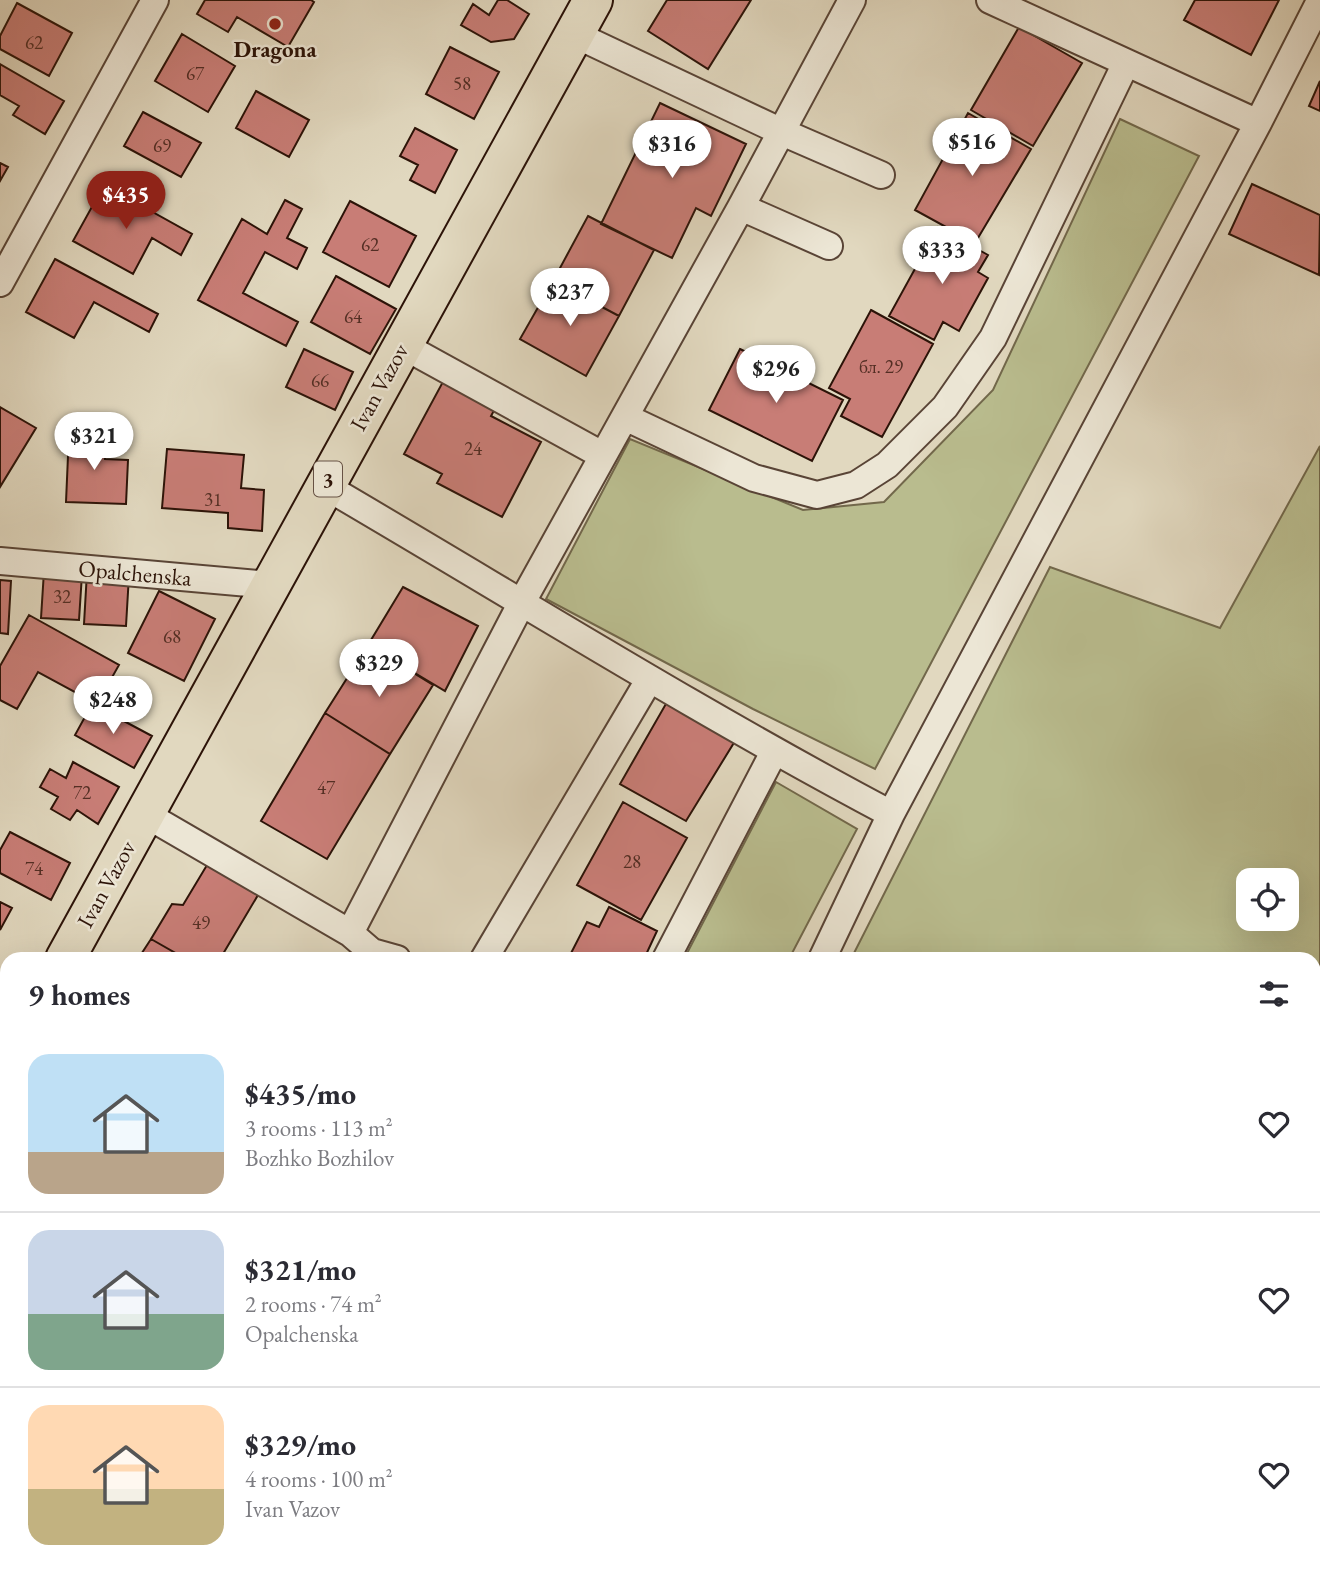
<!DOCTYPE html>
<html lang="en">
<head>
<meta charset="utf-8">
<style>
	body { margin:0; font-family:"EB Garamond",serif; background:#f7f7f7; color:#2b2b33; height:100vh; display:flex; flex-direction:column; font-size:26px; white-space:nowrap }
	* { box-sizing:border-box; margin:0 }
	p { font-size:23px; color:#7c7c81 }
	.icon { flex:none; width:38px; height:38px; fill:none; stroke:currentColor; stroke-width:2; stroke-linecap:round; stroke-linejoin:round }
	.map { position:relative; flex:1; overflow:hidden }
	.sheet { position:absolute; left:0px; top:952px; width:1321px; height:625px; display:flex; flex-direction:column; background:#fff; border-radius:21px 21px 0 0; box-shadow:0 7px 28px #0002 }
	.sheet>* { flex:none }
	.fabs { position:absolute; left:1236px; top:868px; display:grid; gap:14px }
	.fabs a { display:grid; place-items:center; width:63px; height:63px; border-radius:14px; background:#fff; box-shadow:0 7px 28px #0002; font-size:35px }
	.price { position:absolute; translate:-50% -60px; padding:0 16px; border-radius:24px; background:#fff; color:#222; font-size:23px; line-height:46px; filter:drop-shadow(0 2px 4px #0008) }
	.price::after { content:''; position:absolute; left:50%; top:42px; width:21px; height:16px; margin-left:-10px; background:inherit; clip-path:polygon(0 0,100% 0,50% 100%) }
	.price.on { background:#8f2418; color:#fff }
	ul { padding:0; list-style:none }
	li { display:flex; align-items:center; gap:21px; height:175px; padding:0 28px }
	li+li { border-top:2px solid #e1e1e2 }
	li span { display:grid; place-items:center; flex:none; width:196px; height:140px; border-radius:21px; color:#555 }
	li>.icon { margin-inline-start:auto }
	span .icon { width:84px; height:84px; fill:#fffc; stroke-width:1 }
	li b { font-size:30px }
	h2 { display:flex; justify-content:space-between; align-items:center; height:84px; padding:0 28px; font-size:30px }
	.map>svg:first-child { display:block }
	.green { fill:#b9bc8e; stroke:#72684b; stroke-width:2; fill-rule:evenodd }
	.building { fill:#c87d76; stroke:#2c1308; stroke-width:2 }
	.lines { fill:none; stroke-linecap:round; stroke-linejoin:round }
	.street-casing { stroke:#594436; stroke-width:30 }
	.primary-casing { stroke:#2c1308; stroke-width:42 }
	.street { stroke:#ece6d5; stroke-width:26 }
	.primary { stroke:#e1d8bf; stroke-width:38 }
	.poi-dot { fill:#8f2418; stroke:#ece6d5; stroke-width:2.5 }
	.labels { text-anchor:middle; dominant-baseline:central; stroke-width:5; stroke-linejoin:round; paint-order:stroke }
	.number-label { font-size:19px; fill:#532e24 }
	.shield { fill:#ece6d5; stroke:#665246; stroke-width:2 }
	.shield-label { font-size:21px; font-weight:bold; fill:#2c1308 }
	.poi-label { font-size:23px; font-weight:bold; fill:#2c1308; stroke:#ece6d5 }
	.street-label { font-size:23px; fill:#2c1308; stroke:#ece6d5 }
</style>
</head>
<body>
<div class="map">
<svg width="1320" height="1576" viewBox="0 0 1320 1576">
	<rect width="100%" height="100%" fill="#e1d8bf"/>
	<filter id="stains"><feTurbulence type="fractalNoise" baseFrequency=".00286" numOctaves="4"/><feColorMatrix values="0 0 0 0 .2 0 0 0 0 .09 0 0 0 0 .02 0 0 0 .5 -.17"/></filter>
	<radialGradient id="worn" r=".72"><stop offset=".6" stop-color="#630" stop-opacity="0"/><stop offset="1" stop-color="#630" stop-opacity=".3"/></radialGradient>
	<!-- green -->
	<path class="green" d="M1120,119L1199,156L875,769L753,709L546,599L630,439L803,510L884,502L993,390Z
		M1320,446V1576H1016V1570H1314V959H851L1050,567L1220,628ZM1286,880V919H1248V880Z
		M776,782L857,829L789,959H684Z"/>
	<!-- building -->
	<path class="building" d="M205,0H311L314,2L288,47L237,17L228,32L197,14Z
		M498,0H507L529,14L514,39L491,42L461,25L473,4L489,15Z
		M667,0H751L708,69L648,31Z
		M1195,0H1279L1251,55L1184,20Z
		M17,3L72,33L49,76L0,49V36Z
		M1019,27L1082,63L1033,146L971,110Z
		M182,34L235,66L208,112L155,81Z
		M450,47L499,72L474,119L426,94Z
		M0,64L64,101L45,134L13,115L19,106L0,95Z
		M1320,81V111L1309,106Z
		M256,91L309,120L289,157L236,128Z
		M660,103L746,144L711,216L696,208L672,258L601,224Z
		M143,112L201,143L181,177L124,146Z
		M968,113L1031,149L975,243L915,210Z
		M415,128L457,150L435,193L410,180L418,165L400,156Z
		M0,163L8,167L0,181Z
		M1252,184L1320,215L1319,275L1229,234Z
		M104,185L192,234L181,255L152,238L133,274L73,241Z
		M285,200L302,209L287,238L307,248L297,269L265,252L243,293L298,322L286,346L198,300L242,219L267,234Z
		M350,201L416,236L389,287L323,252Z
		M588,216L654,250L619,316L553,281Z
		M938,227L988,255L978,272L988,278L959,331L943,322L934,340L889,316Z
		M55,259L158,314L149,332L94,302L74,338L26,312Z
		M336,276L396,309L370,354L311,322Z
		M553,281L619,316L586,376L520,339Z
		M871,310L933,344L882,437L841,416L850,399L829,388Z
		M304,349L353,372L335,410L286,387Z
		M740,349L843,400L812,461L709,410Z
		M445,378L497,405L491,416L541,442L502,517L437,483L442,474L404,454Z
		M0,407L36,428L0,487Z
		M69,433L106,435L105,459L128,460L126,504L66,502Z
		M167,449L244,455L241,488L264,490L262,531L228,528V513L162,508Z
		M44,571L82,574L79,620L41,618Z
		M87,572L129,575L126,626L84,624Z
		M0,580L11,581L8,634L0,633Z
		M403,587L478,626L445,691L368,645Z
		M159,591L215,619L184,681L128,653Z
		M29,615L119,665L101,697L86,689L82,696L38,672L17,709L0,700V666Z
		M368,645L433,685L390,754L325,713Z
		M667,702L735,741L686,821L620,784Z
		M92,704L152,736L134,768L75,735Z
		M325,713L390,754L327,859L261,821Z
		M73,762L119,787L98,824L77,810L70,820L51,809L58,797L40,787L50,769L66,778Z
		M623,802L687,838L641,920L577,885Z
		M10,832L70,863L51,900L0,873V850Z
		M207,865L258,895L220,959H186L151,939L172,904L183,905Z
		M0,902L12,908L0,930Z
		M609,907L657,931L644,959H568L587,922L599,927Z
		M151,939L186,959H138Z
		M7,1184V1245L0,1242V1197Z
		M7,1280V1310L0,1311V1281Z
		M637,1570H726L725,1576H637Z"/>
	<g class="lines">
		<defs>
			<path id="street" d="M990,0L1258,123
				M574,34L782,132L881,175
				M741,207L829,246
				M0,283L155,0
				M402,345L602,455
				M625,417L754,478L817,495L856,485L887,465L945,407L993,338L1126,63
				M325,486C513,596 698,712 891,814
				M0,561L270,585
				M145,814L350,933L372,952L397,959
				M350,933L522,602L741,207L852,0
				M484,959L649,680
				M666,959L774,752
				M822,959L891,814L1258,123L1320,1
				M0,1149L7,1152
				M0,1341L7,1342
				M614,1570L615,1576"/>
			<path id="primary" d="M65,959L593,0
				M0,1077L7,1064"/>
		</defs>
		<!-- street casing -->
		<use href="#street" class="street-casing"/>
		<!-- primary casing -->
		<use href="#primary" class="primary-casing"/>
		<!-- street -->
		<use href="#street" class="street"/>
		<!-- primary -->
		<use href="#primary" class="primary"/>
	</g>
	<!-- markers -->
	<circle class="poi-dot" cx="275" cy="24" r="7"/>
	<g class="labels">
		<!-- number labels -->
		<g class="number-label">
			<text x="34" y="42">62</text>
			<text x="195" y="73">67</text>
			<text x="462" y="83">58</text>
			<text x="162" y="145">69</text>
			<text x="370" y="244">62</text>
			<text x="353" y="316">64</text>
			<text x="881" y="366">бл. 29</text>
			<text x="320" y="380">66</text>
			<text x="473" y="448">24</text>
			<text x="213" y="499">31</text>
			<text x="62" y="596">32</text>
			<text x="172" y="636">68</text>
			<text x="326" y="787">47</text>
			<text x="82" y="792">72</text>
			<text x="632" y="861">28</text>
			<text x="34" y="868">74</text>
			<text x="201" y="922">49</text>
		</g>
		<!-- shield labels -->
		<rect class="shield" x="314" y="461.5" width="28" height="35" rx="5"/>
		<g class="shield-label">
			<text x="328" y="479">3</text>
		</g>
		<!-- poi labels -->
		<g class="poi-label">
			<text x="275" y="49">Dragona</text>
		</g>
		<!-- street labels -->
		<g class="street-label">
			<text transform="translate(379 387) rotate(-61)">Ivan Vazov</text>
			<text transform="translate(135 573) rotate(5)">Opalchenska</text>
			<text transform="translate(106 884) rotate(-61)">Ivan Vazov</text>
		</g>
	</g>
	<rect width="100%" height="100%" filter="url(#stains)"/>
	<rect width="100%" height="100%" fill="url(#worn)"/>
</svg>
<div class="fabs">
<a><svg class="icon" aria-label="locate" viewBox="0 0 24 24"><circle cx="12" cy="12" r="6"/><path d="M12 2v4M12 18v4M2 12h4M18 12h4"/></svg></a>
</div>
<b class="price" style="left:972px;top:178px">$516</b>
<b class="price" style="left:672px;top:180px">$316</b>
<b class="price on" style="left:126px;top:231px">$435</b>
<b class="price" style="left:942px;top:286px">$333</b>
<b class="price" style="left:570px;top:328px">$237</b>
<b class="price" style="left:776px;top:405px">$296</b>
<b class="price" style="left:94px;top:472px">$321</b>
<b class="price" style="left:379px;top:699px">$329</b>
<b class="price" style="left:113px;top:736px">$248</b>
<section class="sheet">
<h2>9 homes<svg class="icon" aria-label="filters" viewBox="0 0 24 24"><path d="M4 7h16M4 17h16"/><circle cx="9" cy="7" r="2"/><circle cx="15" cy="17" r="2"/></svg></h2>
<ul>
<li><span style="background:linear-gradient(#bfe0f5 70%,#b9a48a 0)"><svg class="icon" aria-label="home" viewBox="0 0 24 24"><path d="M3 11l9-7 9 7M6 9v11h12V9"/></svg></span><div><b>$435/mo</b><p>3 rooms · 113 m²</p><p>Bozhko Bozhilov</p></div><svg class="icon" aria-label="heart" viewBox="0 0 24 24"><path d="M12 20l-8-8c-3-5 5-10 8-4 3-6 11-1 8 4z"/></svg></li>
<li><span style="background:linear-gradient(#c9d6e8 60%,#7fa58c 0)"><svg class="icon" aria-label="home" viewBox="0 0 24 24"><path d="M3 11l9-7 9 7M6 9v11h12V9"/></svg></span><div><b>$321/mo</b><p>2 rooms · 74 m²</p><p>Opalchenska</p></div><svg class="icon" aria-label="heart" viewBox="0 0 24 24"><path d="M12 20l-8-8c-3-5 5-10 8-4 3-6 11-1 8 4z"/></svg></li>
<li><span style="background:linear-gradient(#ffd9b3 60%,#c2b280 0)"><svg class="icon" aria-label="home" viewBox="0 0 24 24"><path d="M3 11l9-7 9 7M6 9v11h12V9"/></svg></span><div><b>$329/mo</b><p>4 rooms · 100 m²</p><p>Ivan Vazov</p></div><svg class="icon" aria-label="heart" viewBox="0 0 24 24"><path d="M12 20l-8-8c-3-5 5-10 8-4 3-6 11-1 8 4z"/></svg></li>
</ul>
</section>
</div>
</body>
</html>
